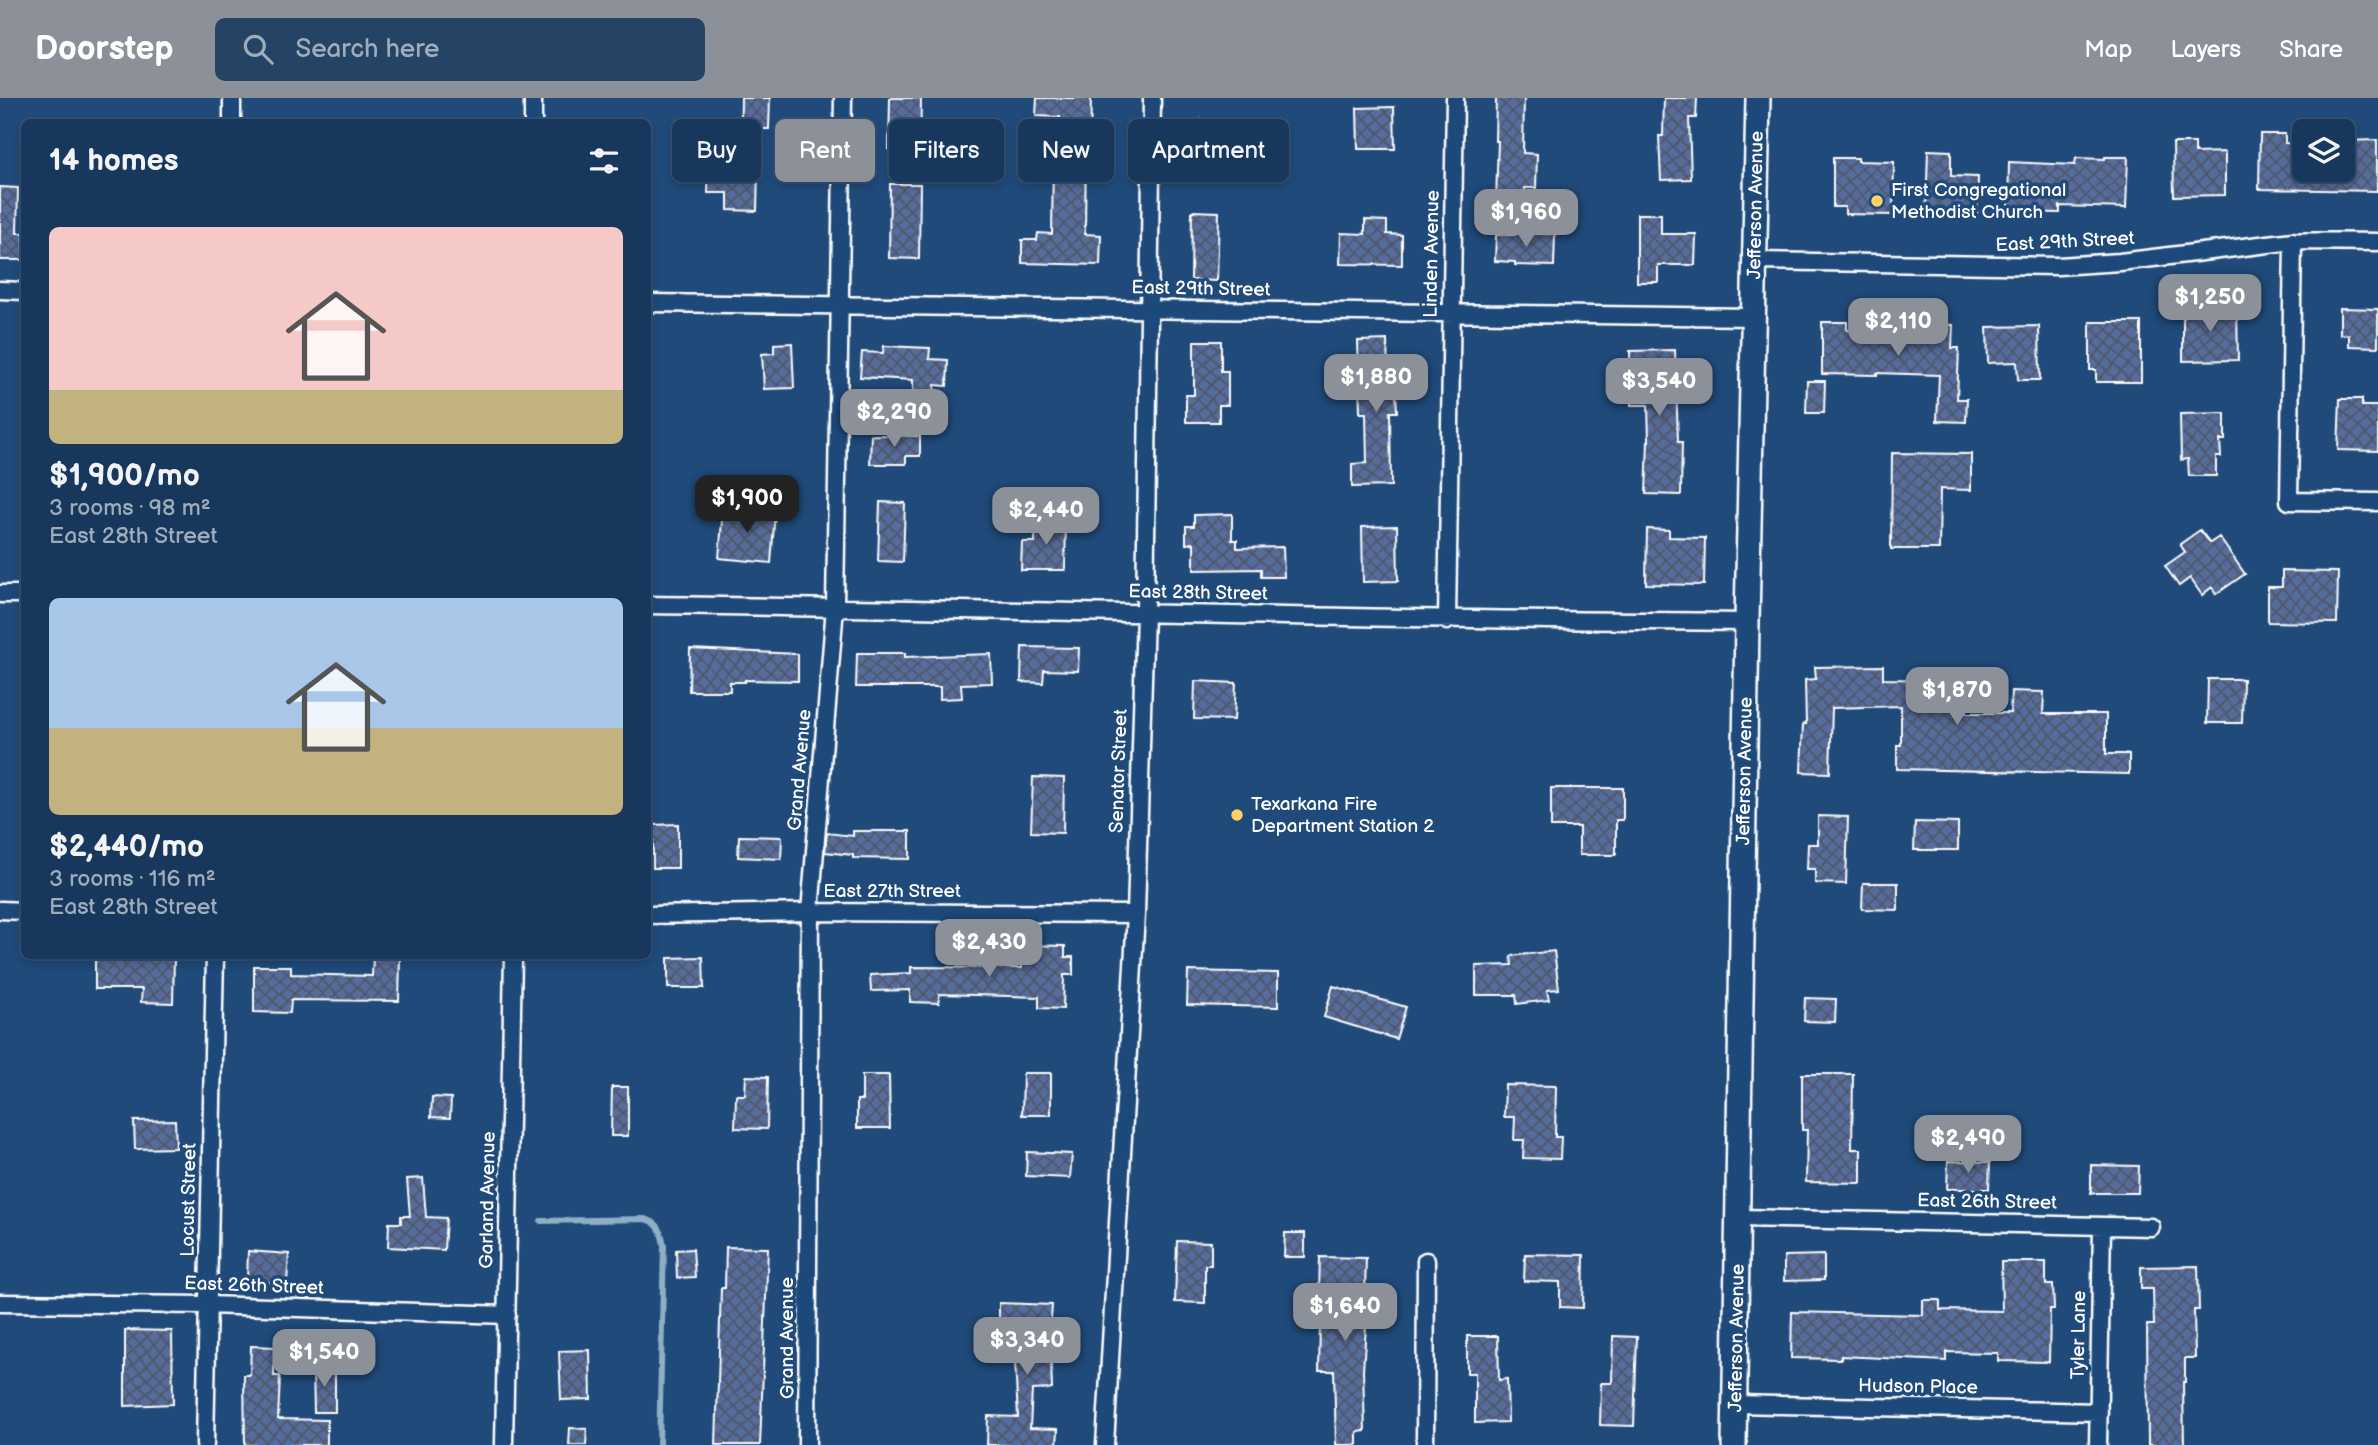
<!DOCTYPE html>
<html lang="en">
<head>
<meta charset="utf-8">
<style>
	body { margin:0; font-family:"Balsamiq Sans",sans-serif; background:#244365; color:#f1f3f6; height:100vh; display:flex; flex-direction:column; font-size:26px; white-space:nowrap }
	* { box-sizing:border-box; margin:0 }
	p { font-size:23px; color:#9eacbb }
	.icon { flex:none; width:38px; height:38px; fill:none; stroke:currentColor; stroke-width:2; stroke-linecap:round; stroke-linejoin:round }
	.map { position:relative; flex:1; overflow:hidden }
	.details { position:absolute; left:21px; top:21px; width:630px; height:840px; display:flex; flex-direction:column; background:#17385c; border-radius:10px; box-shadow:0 4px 10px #0003,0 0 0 2px #365272 }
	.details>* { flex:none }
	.top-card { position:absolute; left:672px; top:21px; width:665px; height:63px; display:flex; gap:14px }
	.fabs { position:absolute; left:2292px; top:21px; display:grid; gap:14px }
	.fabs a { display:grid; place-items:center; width:63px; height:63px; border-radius:10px; background:#17385c; box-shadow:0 4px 10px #0003,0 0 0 2px #365272; font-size:35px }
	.price { position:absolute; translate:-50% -60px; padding:0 16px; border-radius:14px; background:#8c9099; color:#fff; font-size:23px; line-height:46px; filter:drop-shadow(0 2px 4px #0008) }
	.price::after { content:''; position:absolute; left:50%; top:42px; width:21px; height:16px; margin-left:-10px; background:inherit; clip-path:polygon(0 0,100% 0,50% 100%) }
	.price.selected { background:#222; color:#fff }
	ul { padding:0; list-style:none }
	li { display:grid; align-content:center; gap:14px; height:371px; padding:0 28px }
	li span { display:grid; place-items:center; height:217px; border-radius:10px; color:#555 }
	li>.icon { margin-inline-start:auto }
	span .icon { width:126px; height:126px; fill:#fffc; stroke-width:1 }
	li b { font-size:30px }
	h2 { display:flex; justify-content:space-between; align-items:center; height:84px; padding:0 28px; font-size:30px }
	.chip { padding:0 24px; border-radius:10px; background:#17385c; box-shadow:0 4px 10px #0003,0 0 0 2px #365272; font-size:24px; line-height:63px }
	.chip.selected { background:#8c9099; color:#fff }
	header { display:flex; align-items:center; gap:42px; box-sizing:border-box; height:98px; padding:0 35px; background:#8c9099; color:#fff }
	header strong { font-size:33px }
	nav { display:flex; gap:38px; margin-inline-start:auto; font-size:24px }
	.search { width:490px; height:63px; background:#244365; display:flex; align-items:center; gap:18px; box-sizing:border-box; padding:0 24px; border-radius:10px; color:#9eacbb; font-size:26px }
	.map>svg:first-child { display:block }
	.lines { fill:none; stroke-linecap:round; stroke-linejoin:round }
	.stream { stroke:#8eafc5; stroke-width:6 }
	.building { fill:url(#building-cross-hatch); stroke:#fff; stroke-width:2 }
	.minor-casing { stroke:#fff; stroke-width:21 }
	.secondary-casing { stroke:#fff; stroke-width:28 }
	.minor { stroke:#1f4a7a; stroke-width:16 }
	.secondary { stroke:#1f4a7a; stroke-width:23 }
	.poi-dot { fill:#ffd166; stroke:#1f4a7a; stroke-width:2.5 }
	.labels { text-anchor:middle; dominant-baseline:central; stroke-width:7; stroke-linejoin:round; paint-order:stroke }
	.poi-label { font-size:19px; fill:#fff; stroke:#1f4a7a; text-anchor:start }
	.street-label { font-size:19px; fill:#fff; stroke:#1f4a7a }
</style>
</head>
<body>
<header>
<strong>Doorstep</strong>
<div class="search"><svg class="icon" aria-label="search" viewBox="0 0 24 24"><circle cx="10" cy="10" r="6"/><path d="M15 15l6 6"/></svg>Search here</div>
<nav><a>Map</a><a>Layers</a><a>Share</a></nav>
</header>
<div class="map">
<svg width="2378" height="1347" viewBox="0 0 2378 1347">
	<defs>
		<pattern id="building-cross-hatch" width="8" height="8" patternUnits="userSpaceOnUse" patternTransform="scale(1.75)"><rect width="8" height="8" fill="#546c9d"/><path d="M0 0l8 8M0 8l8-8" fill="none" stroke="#4f5768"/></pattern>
	</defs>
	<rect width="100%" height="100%" fill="#1f4a7a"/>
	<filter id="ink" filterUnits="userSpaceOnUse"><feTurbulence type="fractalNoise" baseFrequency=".0143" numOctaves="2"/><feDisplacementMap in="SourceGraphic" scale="14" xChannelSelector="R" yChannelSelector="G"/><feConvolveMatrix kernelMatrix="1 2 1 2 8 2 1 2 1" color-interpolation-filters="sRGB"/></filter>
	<g filter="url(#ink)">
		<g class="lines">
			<!-- stream -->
			<path class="stream" d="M541,1123L645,1121C660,1125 661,1133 664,1147L659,1347"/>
		</g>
		<!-- building -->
		<path class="building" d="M741,0H770L769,31H759L757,113L728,112V95H708L709,58L740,59Z
			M890,0H921L920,53L889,52Z
			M1037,0H1091L1090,47H1086L1085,136L1101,137L1100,167L1022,165V142H1037L1038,135L1052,136L1053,59H1059L1060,19L1036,18Z
			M1496,0H1524L1523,55L1537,56L1536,90H1525V103L1496,102L1498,43H1495Z
			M1664,0H1697L1696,20H1689L1691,81L1661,82L1659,38H1663Z
			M1394,9L1395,51H1358L1357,10Z
			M1201,21H1238L1237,48L1225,47V54L1200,53Z
			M2260,36H2285V45L2305,46V72H2343V43L2377,42V93L2259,91Z
			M2173,45H2195V55L2225,54V97L2174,98Z
			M1928,52L1951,53V78L1978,79L1977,118L1926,116Z
			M2105,59H2128L2126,110L2060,108V115L2008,114L2009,64L2075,67L2076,60L2105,61Z
			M1833,60H1858V63L1894,64L1893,117L1845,116V109H1833Z
			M890,86H920L919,161L889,160Z
			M0,89L18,90L17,135H24V162H0Z
			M1192,113L1219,114L1217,183L1191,182Z
			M1637,116H1661V136H1696L1695,167H1658V184H1637Z
			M1365,122L1387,123V136L1402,137V167L1340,166L1341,135L1365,136Z
			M1516,135L1555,136L1554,168L1515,167V164L1495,163L1496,137H1515Z
			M2183,210H2237L2238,262L2183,263Z
			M2340,210L2378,211V249L2349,248V237L2340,236Z
			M1822,224H1847V232L1907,233V226L1953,227L1952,250H1959L1957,301H1967L1966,324L1937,323L1939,277L1877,275V277L1822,276Z
			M2090,224H2141V284H2096V272H2090Z
			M2039,228L2040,282H2018L2017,264L1988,265L1987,229Z
			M1387,242L1388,274L1395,273L1397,314H1390L1391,388L1352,389V366L1367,365L1366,315H1360L1358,243Z
			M1194,243H1221V273H1228V307H1219V324H1186V297H1194Z
			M792,245L794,290L764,291L762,256L774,255V246Z
			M884,248L930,250L929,261L948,262L947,288L935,287L934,297L913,296V282L860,279L862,254L883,255Z
			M1675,252L1678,344H1682L1681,397L1646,396L1648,343H1649L1648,307H1631L1630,253Z
			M1807,283H1825L1824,315H1806Z
			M2340,301H2362V308H2378V353L2338,352Z
			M2225,315V342H2220L2221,359H2216V378H2189L2188,361L2181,362L2180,316Z
			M871,337L920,338V358H906V366H870Z
			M1892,355L1971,356V392L1940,391L1939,451H1891Z
			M698,384L718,385L717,412L697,411Z
			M880,404L905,405L903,464L878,463Z
			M723,410L775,414L771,465L719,460Z
			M1232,416V442H1237V450L1283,449L1284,479H1261V471L1194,472V445L1186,446V428H1194V417Z
			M1035,422L1066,423L1065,472H1021L1022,444H1035Z
			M1397,428L1398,483L1363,484L1362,429Z
			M1647,431L1669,432V439L1705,440L1704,487L1646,486Z
			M2200,432L2210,445L2219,439L2245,476L2216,496L2212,489L2202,497L2190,480L2179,488L2165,468L2185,454L2180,446Z
			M2282,473L2338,474L2337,525L2268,524V489H2282Z
			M1022,549L1079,550L1078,573L1044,572L1043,585L1021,584Z
			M690,551L798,556V583L745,582V584H730V593H689Z
			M857,555H905V559L991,556L992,585L961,586L962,600L940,601V589H856Z
			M1883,568V581L1966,582V615H2010L2011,593L2044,594L2043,616H2106V656H2129V676L1897,671V647H1901V608L1832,610L1830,675L1801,674L1803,626H1806L1805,582L1816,581L1815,569Z
			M2208,581H2243L2242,625H2207Z
			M1195,583L1236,585L1234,622L1194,621Z
			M1033,679L1064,680L1063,735L1031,734Z
			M1551,690H1623V722H1616V757H1579V729H1551Z
			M1818,718L1848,719L1846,786L1815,785V771H1807L1808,746H1818Z
			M1915,724L1958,725V752H1914Z
			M678,726V770H653V727Z
			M853,733H910V761L853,760V757L825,754L827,735L853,738Z
			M739,738L782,739L781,761L738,759Z
			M1863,785H1898V812L1862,811Z
			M1022,847L1065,848V859H1073V877H1064L1063,911L1039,910V899L939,896V905L910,904V892L871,893L870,877L911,875V869L1022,870Z
			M1554,853L1559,891L1547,892L1549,902L1517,906L1516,897H1476V868L1512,867L1511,858Z
			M95,858L174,859L173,905L141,904L142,891H95Z
			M373,859L400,860L399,903L291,902L290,915L254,914V868H291V876L372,878Z
			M703,859L704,890H668V860Z
			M1188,873L1278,875V909L1187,907Z
			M1333,888L1406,909L1396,941L1324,919Z
			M1805,900L1836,901L1835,924L1804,923Z
			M1023,975H1051V1017H1022Z
			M1802,976H1853L1852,1051H1861V1085L1806,1084L1807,1032H1802Z
			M862,977H889L890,1030H857V1002H862Z
			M746,978L768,979L767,1031L735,1030L736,997H745Z
			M1505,987L1556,988L1555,1039H1561L1560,1061L1523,1060L1524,1042H1514L1515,1019H1504Z
			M612,989H628V1038H611Z
			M432,999L451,1000L450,1020L431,1019Z
			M175,1022L176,1050L135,1051L134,1023Z
			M1027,1054L1072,1056L1070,1080L1026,1078Z
			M1948,1063L1990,1064L1989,1091H1947Z
			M2091,1067L2139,1068L2138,1095H2091Z
			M423,1080L426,1119L446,1120L444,1152L388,1149L389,1125H401V1118H410L407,1081Z
			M1285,1135H1305V1159H1284Z
			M1177,1143L1211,1144V1167H1205V1205L1175,1204Z
			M726,1149L768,1150L760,1347H716L721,1190H725Z
			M693,1151L695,1179L677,1180L676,1152Z
			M248,1153L289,1156L287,1185L247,1183Z
			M1525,1156L1584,1157L1583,1210L1560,1209V1184L1524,1183Z
			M1824,1157V1182L1784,1183V1158Z
			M1320,1159L1366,1160L1364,1228H1366L1363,1273L1365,1333L1357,1334V1347H1336L1334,1273H1319L1320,1227L1335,1228L1336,1195L1319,1194Z
			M2001,1164H2046V1187H2053L2054,1211H2050L2049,1264L1998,1263V1255L1946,1254V1263L1841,1258V1261L1791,1260L1792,1214L1923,1217V1202H1940V1212L2002,1213Z
			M2198,1168L2199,1212H2194L2195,1260H2185V1284H2183L2184,1347H2148L2147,1227H2154L2153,1191H2141V1169Z
			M999,1205L1052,1207L1050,1235L1052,1291L1032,1292L1030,1330L1058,1331L1057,1347H987L988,1318L1018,1319L1015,1264L1021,1263L1022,1224L999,1223Z
			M125,1232L172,1233L173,1306L125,1308Z
			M1467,1238H1498L1499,1282L1507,1281L1508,1324L1475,1325V1275H1467Z
			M1613,1238L1637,1239L1634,1328L1600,1327L1601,1285H1612Z
			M251,1248L275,1249L274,1278H280L278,1321L327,1322V1347H245L244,1277H250Z
			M590,1252L591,1301L561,1302L559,1253Z
			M335,1267V1314H314L313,1268Z
			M570,1330L587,1331L586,1347H569Z"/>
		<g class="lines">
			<defs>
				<path id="minor" d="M533,0V24
					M232,24V0
					M2293,143L2289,403L2378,404
					M1754,163L2058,168L2120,164L2293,143L2378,144
					M0,192L24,193
					M648,205L1754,219
					M0,496H24
					M648,507C1014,511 1380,522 1747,524
					M1447,523L1455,0
					M0,812L24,813
					M648,817L810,814L1136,816
					M1739,1120L2151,1129
					M0,1205L208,1207L507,1217
					M1736,1306L2099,1314
					M205,1347L215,858
					M504,1347L513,858
					M807,1347L810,814L835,509L843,0
					M1105,1347L1136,816L1145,515L1152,0
					M1425,1347L1426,1163
					M2098,1347L2102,1128"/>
				<path id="secondary" d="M1734,1347L1747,524L1758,0"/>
			</defs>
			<!-- minor casing -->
			<use href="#minor" class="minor-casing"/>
			<!-- secondary casing -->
			<use href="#secondary" class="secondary-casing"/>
			<!-- minor -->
			<use href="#minor" class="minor"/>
			<!-- secondary -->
			<use href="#secondary" class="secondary"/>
		</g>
	</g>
	<!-- markers -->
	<g class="poi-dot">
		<circle cx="1877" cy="103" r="7"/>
		<circle cx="1237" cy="717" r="7"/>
	</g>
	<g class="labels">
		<!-- poi labels -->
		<g class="poi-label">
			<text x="1891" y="92">First Congregational<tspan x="1891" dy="22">Methodist Church</tspan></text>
			<text x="1251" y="706">Texarkana Fire<tspan x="1251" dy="22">Department Station 2</tspan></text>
		</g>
		<!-- street labels -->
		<g class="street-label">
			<text transform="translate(1756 107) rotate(-89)">Jefferson Avenue</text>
			<text transform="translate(2065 144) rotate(-3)">East 29th Street</text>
			<text transform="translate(1432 156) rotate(-89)">Linden Avenue</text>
			<text transform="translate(1201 191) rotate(1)">East 29th Street</text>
			<text transform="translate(1198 495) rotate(1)">East 28th Street</text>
			<text transform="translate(800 672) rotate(-85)">Grand Avenue</text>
			<text transform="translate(1119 673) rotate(-88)">Senator Street</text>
			<text transform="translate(1745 673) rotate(-89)">Jefferson Avenue</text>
			<text x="892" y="793">East 27th Street</text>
			<text transform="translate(189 1102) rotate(-89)">Locust Street</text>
			<text transform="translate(488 1102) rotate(-89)">Garland Avenue</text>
			<text transform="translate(1987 1104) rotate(1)">East 26th Street</text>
			<text transform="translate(254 1188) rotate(2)">East 26th Street</text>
			<text transform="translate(2079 1237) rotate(-89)">Tyler Lane</text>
			<text transform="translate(787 1240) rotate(-90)">Grand Avenue</text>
			<text transform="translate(1737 1240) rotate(-89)">Jefferson Avenue</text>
			<text transform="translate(1918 1289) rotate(1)">Hudson Place</text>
		</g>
	</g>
</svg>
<div class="fabs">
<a><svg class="icon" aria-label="layers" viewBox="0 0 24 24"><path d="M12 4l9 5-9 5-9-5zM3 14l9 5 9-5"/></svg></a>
</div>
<b class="price" style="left:1526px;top:151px">$1,960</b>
<b class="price" style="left:2210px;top:236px">$1,250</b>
<b class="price" style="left:1898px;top:260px">$2,110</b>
<b class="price" style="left:1376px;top:316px">$1,880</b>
<b class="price" style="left:1659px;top:320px">$3,540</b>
<b class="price" style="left:894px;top:351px">$2,290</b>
<b class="price selected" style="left:747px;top:437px">$1,900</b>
<b class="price" style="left:1046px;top:449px">$2,440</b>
<b class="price" style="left:1957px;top:629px">$1,870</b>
<b class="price" style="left:989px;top:881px">$2,430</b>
<b class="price" style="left:1968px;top:1077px">$2,490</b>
<b class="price" style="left:1345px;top:1245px">$1,640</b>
<b class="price" style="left:1027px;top:1279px">$3,340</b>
<b class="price" style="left:324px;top:1291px">$1,540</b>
<div class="top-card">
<a class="chip">Buy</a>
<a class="chip selected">Rent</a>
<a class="chip">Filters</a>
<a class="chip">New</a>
<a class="chip">Apartment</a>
</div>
<section class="details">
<h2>14 homes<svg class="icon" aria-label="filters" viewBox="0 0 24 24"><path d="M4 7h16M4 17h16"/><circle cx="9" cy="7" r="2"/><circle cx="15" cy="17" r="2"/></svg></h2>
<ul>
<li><span style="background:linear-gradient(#f6c9c9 75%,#c2b280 0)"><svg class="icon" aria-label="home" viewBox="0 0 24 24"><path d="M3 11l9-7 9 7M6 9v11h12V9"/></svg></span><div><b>$1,900/mo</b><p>3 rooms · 98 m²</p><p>East 28th Street</p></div></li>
<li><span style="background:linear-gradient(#a9c7e8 60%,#c2b280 0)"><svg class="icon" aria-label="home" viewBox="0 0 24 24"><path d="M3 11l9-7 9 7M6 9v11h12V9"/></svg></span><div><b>$2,440/mo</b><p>3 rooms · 116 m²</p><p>East 28th Street</p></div></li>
</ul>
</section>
</div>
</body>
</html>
